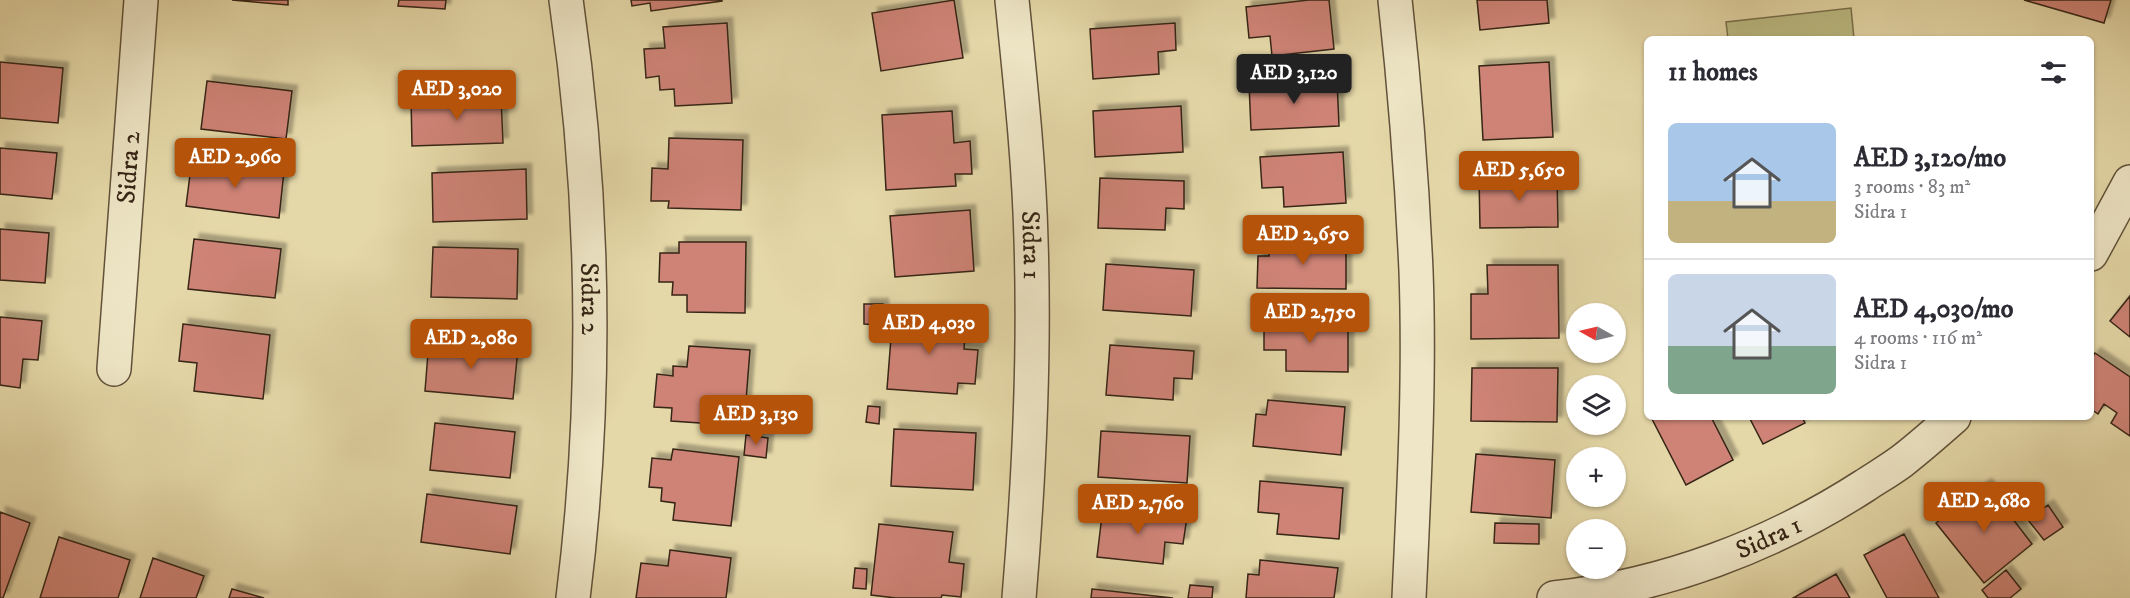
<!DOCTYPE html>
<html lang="en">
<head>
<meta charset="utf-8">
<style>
	body { margin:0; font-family:"IM FELL DW Pica",serif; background:#f7f7f7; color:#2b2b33; height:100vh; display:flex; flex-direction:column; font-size:22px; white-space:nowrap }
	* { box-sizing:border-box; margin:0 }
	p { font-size:20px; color:#7c7c81 }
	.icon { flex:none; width:33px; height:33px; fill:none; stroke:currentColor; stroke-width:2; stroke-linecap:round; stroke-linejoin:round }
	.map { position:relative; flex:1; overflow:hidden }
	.sheet { position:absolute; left:1644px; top:36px; width:450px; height:384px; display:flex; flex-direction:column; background:#fff; border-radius:9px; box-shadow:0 2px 4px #0004 }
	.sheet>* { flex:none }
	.needle { width:39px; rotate:278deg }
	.controls { position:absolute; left:1566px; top:303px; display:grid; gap:12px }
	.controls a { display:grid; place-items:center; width:60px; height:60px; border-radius:50%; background:#fff; box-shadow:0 2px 4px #0004; font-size:30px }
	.price { position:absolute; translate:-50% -51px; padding:0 14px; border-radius:6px; background:#b45309; color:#fff; font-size:20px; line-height:39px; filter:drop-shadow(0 2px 3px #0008) }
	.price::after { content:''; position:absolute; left:50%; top:36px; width:18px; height:14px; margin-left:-9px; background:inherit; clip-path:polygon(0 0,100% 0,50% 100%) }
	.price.current { background:#222; color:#fff }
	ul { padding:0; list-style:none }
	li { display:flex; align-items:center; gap:18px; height:150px; padding:0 24px }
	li+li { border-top:2px solid #e1e1e2 }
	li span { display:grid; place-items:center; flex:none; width:168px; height:120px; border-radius:9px; color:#555 }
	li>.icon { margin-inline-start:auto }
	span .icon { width:72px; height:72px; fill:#fffc; stroke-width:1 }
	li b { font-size:26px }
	h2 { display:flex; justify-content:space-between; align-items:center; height:72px; padding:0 24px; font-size:26px }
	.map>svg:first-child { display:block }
	.green { fill:#bcbc83; stroke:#79704c; stroke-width:1.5 }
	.building { fill:#ce8376; stroke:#362516; stroke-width:1.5; filter:url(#shadow) }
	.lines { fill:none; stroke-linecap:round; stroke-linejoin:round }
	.minor-casing { stroke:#62523a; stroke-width:36 }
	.minor { stroke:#eee6c6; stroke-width:33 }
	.labels { text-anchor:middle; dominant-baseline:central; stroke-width:6; stroke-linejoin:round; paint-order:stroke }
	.street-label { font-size:26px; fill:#362516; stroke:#eee6c6 }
</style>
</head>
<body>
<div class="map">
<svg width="2130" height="598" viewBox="0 0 2130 598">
	<defs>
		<filter id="shadow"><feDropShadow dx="5.5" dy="-5.5" stdDeviation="1.5" flood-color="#0004"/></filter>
	</defs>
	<rect width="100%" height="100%" fill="#e5d8a8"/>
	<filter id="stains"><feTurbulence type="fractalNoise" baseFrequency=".00333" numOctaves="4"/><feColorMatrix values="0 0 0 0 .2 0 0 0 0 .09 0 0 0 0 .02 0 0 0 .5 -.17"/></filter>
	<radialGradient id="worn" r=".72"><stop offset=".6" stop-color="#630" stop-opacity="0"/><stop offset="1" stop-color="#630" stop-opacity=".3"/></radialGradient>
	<!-- green -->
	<path class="green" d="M1851,8L1854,39H1728L1726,22Z"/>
	<!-- building -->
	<path class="building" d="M232,0H288V5Z
		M399,0H446L445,9L398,6Z
		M631,0H722V1L651,11L650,3L632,6Z
		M954,0L963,58L881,71L872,13Z
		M1309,0H1329L1334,49L1272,56L1270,36L1249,38L1246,7Z
		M1477,0H1547L1549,23L1480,30Z
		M2024,0H2111L2104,23Z
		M727,23L732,103L675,106L674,89L660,90L659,76L646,78L644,49L665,48L663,27Z
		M1175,23L1176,50L1158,52L1159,74L1093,79L1090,29Z
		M0,62L63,68L58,123L0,118Z
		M1549,62L1553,137L1483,140L1479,66Z
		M1337,80L1339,126L1251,130L1249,84Z
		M207,81L292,91L286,139L201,129Z
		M501,97L503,143L412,146L411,99Z
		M1181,106L1183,152L1095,157L1093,111Z
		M952,111L954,143L970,141L972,174H955L956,186L886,190L882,115Z
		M669,138L743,140L741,210L668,208L669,201H651L652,168L668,169Z
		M0,148L57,153L52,199L0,194Z
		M1343,152L1346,203L1284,207L1283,187L1262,188L1260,157Z
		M192,159L284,171L279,218L186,206Z
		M526,169L527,219L433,222L432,173Z
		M1557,175L1558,227L1480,228L1479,176Z
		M1100,178L1184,181V209L1166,208L1165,230L1098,228Z
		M970,210L974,271L895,277L890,216Z
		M0,229L49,233L45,283L0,280Z
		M194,239L281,249L275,298L188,289Z
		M1269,241L1346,242V289L1257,288L1258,256H1269Z
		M679,242H746L745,313L687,312V295H672L673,282H659L660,253H679Z
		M433,247L518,249L517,299L431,297Z
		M1106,264L1194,270L1191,316L1103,310Z
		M1487,265H1558L1559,338L1471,339V294H1488Z
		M2130,296V337L2110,321Z
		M864,304H883V325L864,324Z
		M893,312L949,317V331L965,333L964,349L978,350L975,384L958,383L957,394L887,389Z
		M0,317L42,321L38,360L23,359L20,388L0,385Z
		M1264,319L1348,320V372L1286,371V350H1264Z
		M183,324L270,335L263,399L194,391L197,363L179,361Z
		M429,340L518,349L513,399L425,391Z
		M1110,345L1194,351L1192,379L1174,378L1173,400L1106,395Z
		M689,346L750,350L744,426L671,421L672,408L654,407L657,374L673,376V366L687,367Z
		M2095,353L2130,377V436L2111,423L2117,413L2104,404L2098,414L2091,409V359Z
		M1472,368H1558L1557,422L1471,421Z
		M1268,400L1345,407L1341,455L1253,446L1256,414L1266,415Z
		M868,406L880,407L879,424L866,422Z
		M1656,417H1711L1733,460L1686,485L1652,419Z
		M1749,417H1802L1805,423L1763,444Z
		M435,423L515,432L510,478L430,470Z
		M894,429L976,433L973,490L891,486Z
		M1101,431L1190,436L1187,483L1098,477Z
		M746,435L768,438L766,458L744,455Z
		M673,449L739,457L731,526L673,520L675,503L661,501L662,488L649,487L652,458L671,460Z
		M1476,454L1555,460L1551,518L1471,512Z
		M1260,481L1343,488L1339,539L1277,534L1279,514L1258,512Z
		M1986,484L2032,544L1984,583L1936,523Z
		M427,494L517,506L510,554L421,542Z
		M2048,505L2063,527L2044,540L2028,520Z
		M1103,507L1187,517L1183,544L1165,542L1163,564L1097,557Z
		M0,512L30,523L3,598H0Z
		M1495,523L1539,524V544L1494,543Z
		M879,524L953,532L949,562L964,564L961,597L942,595L941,598H896L871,595Z
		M1904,534L1939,598H1887L1864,555Z
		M59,537L130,560L118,598H40Z
		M670,550L731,558L726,598H636L641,563L668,566Z
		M153,558L204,576L196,598H140Z
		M1260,560L1338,568L1334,598H1246L1248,574L1259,575Z
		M855,568L867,569L866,589L853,588Z
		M2006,570L2021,589L2010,598H1988L1982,590Z
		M1836,574L1850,598H1793Z
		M1190,585L1213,587L1212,598H1188Z
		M232,589L264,598H229Z
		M1092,589L1173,598H1091Z"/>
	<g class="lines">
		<defs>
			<g id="minor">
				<path id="s1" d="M566,0C595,199 598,398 573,598"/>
				<path id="s2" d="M1012,0C1020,80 1029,160 1031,240C1035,360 1029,479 1019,598"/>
				<path d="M1395,0C1405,90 1412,181 1416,271C1420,380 1414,489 1409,598"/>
				<path d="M2091,254L2130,182"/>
				<path id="s3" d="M114,369L141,0"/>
				<path id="s4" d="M1554,598C1664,586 1771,546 1864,486C1876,478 1890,470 1902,461C1920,447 1937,432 1954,417"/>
			</g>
		</defs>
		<!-- minor casing -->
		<use href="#minor" class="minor-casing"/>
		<!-- minor -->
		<use href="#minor" class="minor"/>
	</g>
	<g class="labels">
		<!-- street labels -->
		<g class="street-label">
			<text stroke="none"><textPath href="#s3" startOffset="202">Sidra 2</textPath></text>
			<text stroke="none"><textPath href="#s2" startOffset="246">Sidra 1</textPath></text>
			<text stroke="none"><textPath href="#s1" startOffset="300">Sidra 2</textPath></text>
			<text stroke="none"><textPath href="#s4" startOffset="224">Sidra 1</textPath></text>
		</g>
	</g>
	<rect width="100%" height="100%" filter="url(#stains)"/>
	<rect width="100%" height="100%" fill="url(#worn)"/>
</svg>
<div class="controls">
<a><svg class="needle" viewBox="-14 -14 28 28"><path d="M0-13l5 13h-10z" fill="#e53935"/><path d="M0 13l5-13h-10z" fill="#7c7c81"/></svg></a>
<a><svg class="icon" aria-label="layers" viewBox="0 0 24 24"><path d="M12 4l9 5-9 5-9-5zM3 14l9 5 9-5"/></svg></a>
<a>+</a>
<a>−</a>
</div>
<b class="price current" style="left:1294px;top:105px">AED 3,120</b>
<b class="price" style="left:457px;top:121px">AED 3,020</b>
<b class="price" style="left:235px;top:189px">AED 2,960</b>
<b class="price" style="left:1519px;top:202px">AED 5,650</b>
<b class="price" style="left:1303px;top:266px">AED 2,650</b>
<b class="price" style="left:1310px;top:344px">AED 2,750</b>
<b class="price" style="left:929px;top:355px">AED 4,030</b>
<b class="price" style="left:471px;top:370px">AED 2,080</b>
<b class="price" style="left:756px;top:446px">AED 3,130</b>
<b class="price" style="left:1984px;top:533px">AED 2,680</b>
<b class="price" style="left:1138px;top:535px">AED 2,760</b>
<section class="sheet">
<h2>11 homes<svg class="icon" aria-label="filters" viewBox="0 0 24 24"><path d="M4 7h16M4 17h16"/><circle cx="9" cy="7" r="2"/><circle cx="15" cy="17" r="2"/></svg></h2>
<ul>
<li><span style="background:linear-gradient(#a9c7e8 65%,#c2b280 0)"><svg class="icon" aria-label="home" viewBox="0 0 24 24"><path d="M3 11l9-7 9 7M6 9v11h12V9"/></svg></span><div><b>AED 3,120/mo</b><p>3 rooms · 83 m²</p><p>Sidra 1</p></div></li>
<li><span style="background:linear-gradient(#c9d6e8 60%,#7fa58c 0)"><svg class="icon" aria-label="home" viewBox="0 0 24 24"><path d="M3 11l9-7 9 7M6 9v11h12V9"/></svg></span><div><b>AED 4,030/mo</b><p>4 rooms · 116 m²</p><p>Sidra 1</p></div></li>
</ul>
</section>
</div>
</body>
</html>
